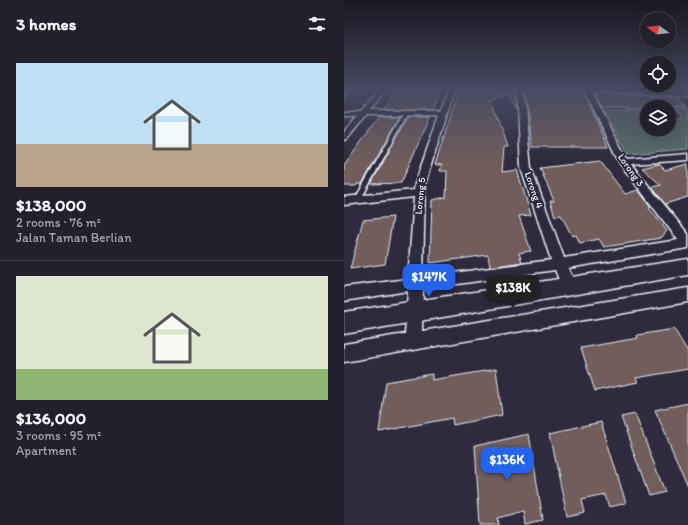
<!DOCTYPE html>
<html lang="en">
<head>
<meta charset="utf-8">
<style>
	body { margin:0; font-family:Itim,sans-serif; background:#2b2836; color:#f1f3f6; height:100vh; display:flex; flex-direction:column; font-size:15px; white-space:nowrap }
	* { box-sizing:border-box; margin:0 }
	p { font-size:13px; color:#a3a3aa }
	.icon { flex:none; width:22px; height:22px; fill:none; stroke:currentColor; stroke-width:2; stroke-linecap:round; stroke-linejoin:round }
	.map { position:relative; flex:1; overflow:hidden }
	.drawer { display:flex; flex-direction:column; background:#23202e; width:344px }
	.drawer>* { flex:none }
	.needle { width:26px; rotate:284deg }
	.tools { position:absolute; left:296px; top:12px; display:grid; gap:8px }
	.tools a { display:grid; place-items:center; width:36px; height:36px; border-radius:50%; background:#23202e; box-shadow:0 4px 16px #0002,0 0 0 1px #403e4a; font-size:20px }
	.price { position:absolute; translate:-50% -34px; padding:0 9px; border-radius:8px; background:#2563eb; color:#fff; font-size:13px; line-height:26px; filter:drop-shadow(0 1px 2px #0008) }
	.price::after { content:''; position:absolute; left:50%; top:24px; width:12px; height:9px; margin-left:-6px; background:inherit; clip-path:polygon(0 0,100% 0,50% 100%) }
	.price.selected { background:#222; color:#fff }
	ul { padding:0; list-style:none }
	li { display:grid; align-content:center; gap:8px; height:212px; padding:0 16px }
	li+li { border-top:1px solid #403e4a }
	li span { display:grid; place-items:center; height:124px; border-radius:0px; color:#555 }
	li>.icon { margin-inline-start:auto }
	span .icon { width:72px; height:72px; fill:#fffc; stroke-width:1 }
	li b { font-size:17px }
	h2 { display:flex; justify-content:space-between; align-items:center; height:48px; padding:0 16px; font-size:17px }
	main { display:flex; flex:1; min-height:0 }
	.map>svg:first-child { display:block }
	.green { fill:#586e69; stroke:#a0b0b0 }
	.building { fill:#6f5d5c; stroke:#e8f1f8 }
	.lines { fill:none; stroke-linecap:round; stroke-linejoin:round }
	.lane-casing { stroke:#e8f1f8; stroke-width:3 }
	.street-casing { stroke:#e8f1f8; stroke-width:3 }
	.secondary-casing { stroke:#e8f1f8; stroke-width:3 }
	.lane { fill:#2f2a3d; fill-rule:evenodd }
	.street { fill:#2f2a3d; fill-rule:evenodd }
	.secondary { fill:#2f2a3d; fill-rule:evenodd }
	.labels { text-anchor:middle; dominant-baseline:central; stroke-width:4; stroke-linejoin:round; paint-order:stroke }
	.far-street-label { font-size:10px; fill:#e8f1f8; stroke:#2f2a3d }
</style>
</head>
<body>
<main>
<section class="drawer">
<h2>3 homes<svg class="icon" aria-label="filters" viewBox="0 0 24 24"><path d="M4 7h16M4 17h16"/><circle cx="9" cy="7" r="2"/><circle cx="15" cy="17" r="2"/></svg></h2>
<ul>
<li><span style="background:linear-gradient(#bfe0f5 65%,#b9a48a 0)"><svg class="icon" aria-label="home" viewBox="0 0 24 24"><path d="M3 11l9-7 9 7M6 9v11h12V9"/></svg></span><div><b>$138,000</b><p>2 rooms · 76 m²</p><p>Jalan Taman Berlian</p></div></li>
<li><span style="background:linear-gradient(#dfe7d0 75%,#8fb573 0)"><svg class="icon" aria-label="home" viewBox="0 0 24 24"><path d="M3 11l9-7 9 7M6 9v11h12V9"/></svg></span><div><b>$136,000</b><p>3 rooms · 95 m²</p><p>Apartment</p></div></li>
</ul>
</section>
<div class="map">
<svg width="344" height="525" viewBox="0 0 344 525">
	<rect width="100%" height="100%" fill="#2f2a3d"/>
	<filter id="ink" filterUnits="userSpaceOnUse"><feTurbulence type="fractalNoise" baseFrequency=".025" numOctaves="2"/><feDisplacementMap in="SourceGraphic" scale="8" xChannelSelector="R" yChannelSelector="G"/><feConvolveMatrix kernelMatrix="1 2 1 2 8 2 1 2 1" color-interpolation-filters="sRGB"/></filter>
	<g filter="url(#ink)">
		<!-- green -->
		<path class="green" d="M331,110H344V149L285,154L260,111H301L303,113V129H325V119L339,118Z"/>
		<!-- building -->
		<path class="building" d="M118,89H172L173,111L165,94L148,100L164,147H160L158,172L173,170L187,215L175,216L187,251L175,253L178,262L146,267L144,255L86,263L88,200L102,197L103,171H96L98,165H91L115,90Z
			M180,89H239L264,147H188Z
			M57,90H97L89,110H40L53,92Z
			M251,94L334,97L342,108L303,107V109H281L280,108H258Z
			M35,117H56L18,184H13L12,186H0V166Z
			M64,117H86L57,183L27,184Z
			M256,161L281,194L294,190L307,207L305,208L323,231L317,238L260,247L255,239L236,243L232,235L228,236L217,215L211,216L206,201H210L196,168Z
			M315,164L321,170L344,164V197L321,204L308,187L317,185L298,168Z
			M49,217L41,264L6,269L19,220Z
			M330,329L344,352V369L292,378L294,382L251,391L237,348L294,338L293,335Z
			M152,369L158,415L109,425L108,418L35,432L42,382L88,374V380Z
			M344,403V486L311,410Z
			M291,414L321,492L305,496L277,417Z
			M257,422L282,503L266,507L262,495L238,500L241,513L223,517L206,433Z
			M185,434L199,520L181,524L179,511L154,518L155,525H136L131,446Z"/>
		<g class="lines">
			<defs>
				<path id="lane" d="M5,89H9L0,97V94Z
					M62,112L64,113L16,201L15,202H11L10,201L60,113Z"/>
				<path id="street" d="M37,89H43L25,111H97L105,89H111L81,184L79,277L207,260L177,168L173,89H179L187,168L220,258L334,240L275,162L240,89L344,92V96L248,92L283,159L344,154V160L287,164L344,234V248L224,268L233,287L230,292L225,293L220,292L211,270L79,289L78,331L344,288V302L0,362V344L61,334L64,291L0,301V287L64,279L70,197L0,205V197L70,190L71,184L95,115L22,116L3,139L0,140V132L13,116H0V112H17Z"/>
				<path id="secondary" d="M344,259V275L0,334V312Z"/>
			</defs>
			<!-- lane casing -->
			<use href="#lane" class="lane-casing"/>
			<!-- street casing -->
			<use href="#street" class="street-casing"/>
			<!-- secondary casing -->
			<use href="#secondary" class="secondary-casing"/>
			<!-- lane -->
			<use href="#lane" class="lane"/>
			<!-- street -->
			<use href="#street" class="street"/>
			<!-- secondary -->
			<use href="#secondary" class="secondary"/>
		</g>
	</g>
	<!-- sky -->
	<linearGradient id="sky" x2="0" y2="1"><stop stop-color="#1a1722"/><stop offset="0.55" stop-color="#474a62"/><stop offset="1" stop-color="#474a62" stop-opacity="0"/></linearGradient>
	<rect width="344" height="162" fill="url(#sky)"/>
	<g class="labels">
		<!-- far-street labels -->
		<g class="far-street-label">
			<text transform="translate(287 170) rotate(55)">Lorong 3</text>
			<text transform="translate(190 190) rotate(71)">Lorong 4</text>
			<text transform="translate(76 196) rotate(-84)">Lorong 5</text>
		</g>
	</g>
</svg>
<div class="tools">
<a><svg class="needle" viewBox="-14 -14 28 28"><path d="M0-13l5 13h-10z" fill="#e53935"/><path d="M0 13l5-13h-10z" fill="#a3a3aa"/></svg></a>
<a><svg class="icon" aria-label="locate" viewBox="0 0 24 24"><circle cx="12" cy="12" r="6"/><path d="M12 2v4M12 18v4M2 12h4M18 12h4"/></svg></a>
<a><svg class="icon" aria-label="layers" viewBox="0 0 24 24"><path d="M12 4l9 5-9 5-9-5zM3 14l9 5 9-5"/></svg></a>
</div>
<b class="price" style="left:85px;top:298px">$147K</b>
<b class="price selected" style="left:169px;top:309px">$138K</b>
<b class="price" style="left:163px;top:481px">$136K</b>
</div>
</main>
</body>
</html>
